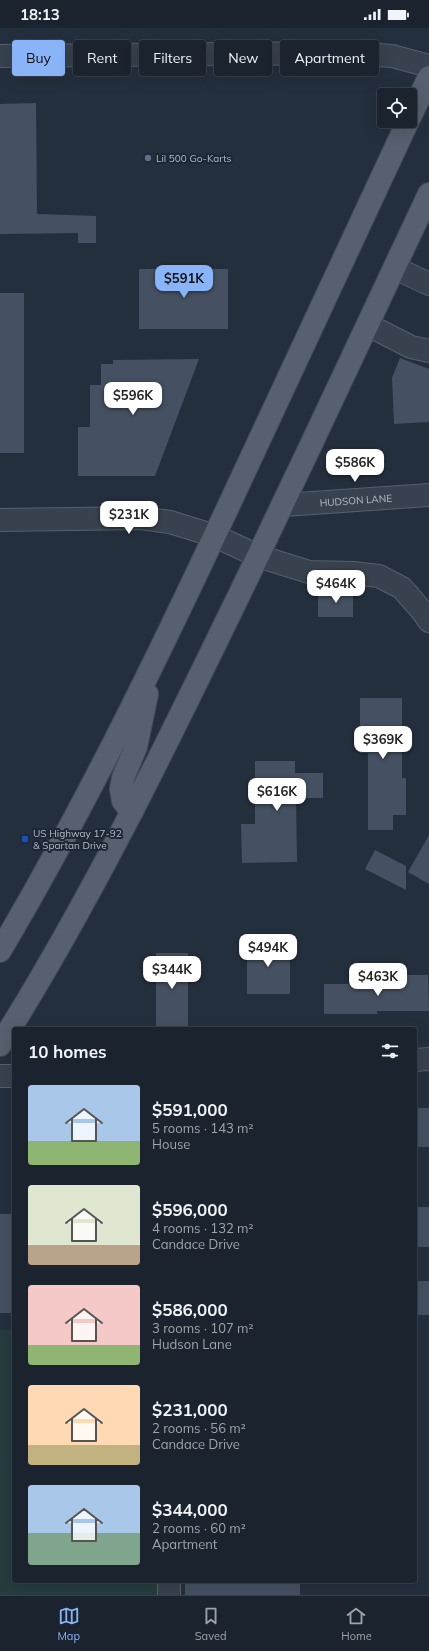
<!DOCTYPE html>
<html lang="en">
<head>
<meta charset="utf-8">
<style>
	body { margin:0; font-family:Mulish,sans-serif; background:#242b36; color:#f1f3f6; height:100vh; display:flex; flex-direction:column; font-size:15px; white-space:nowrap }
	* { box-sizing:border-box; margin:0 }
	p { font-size:13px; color:#a0a4aa }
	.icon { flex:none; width:22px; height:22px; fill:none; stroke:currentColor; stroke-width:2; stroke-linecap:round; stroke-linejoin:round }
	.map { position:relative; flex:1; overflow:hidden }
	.details { position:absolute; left:12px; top:999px; width:405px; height:556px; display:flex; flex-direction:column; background:#1b232e; border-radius:4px; box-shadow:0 4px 16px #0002,0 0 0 1px #39404a }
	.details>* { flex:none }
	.hud { position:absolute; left:12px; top:12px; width:405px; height:36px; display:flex; gap:8px }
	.fabs { position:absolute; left:377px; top:60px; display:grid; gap:8px }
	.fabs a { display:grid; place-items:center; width:40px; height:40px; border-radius:4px; background:#1b232e; box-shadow:0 4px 16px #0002,0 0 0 1px #39404a; font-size:20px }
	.price { position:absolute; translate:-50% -34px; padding:0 9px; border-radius:8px; background:#fff; color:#222; font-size:13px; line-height:26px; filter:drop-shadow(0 1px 2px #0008) }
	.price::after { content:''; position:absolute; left:50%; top:24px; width:12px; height:9px; margin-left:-6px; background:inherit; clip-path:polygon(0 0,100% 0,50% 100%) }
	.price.selected { background:#8ab4f8; color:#111 }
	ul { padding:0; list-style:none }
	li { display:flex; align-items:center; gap:12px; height:100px; padding:0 16px }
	li span { display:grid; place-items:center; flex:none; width:112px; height:80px; border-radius:4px; color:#555 }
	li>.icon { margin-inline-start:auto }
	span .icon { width:48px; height:48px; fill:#fffc; stroke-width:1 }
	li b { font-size:17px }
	h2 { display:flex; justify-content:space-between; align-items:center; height:48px; padding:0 16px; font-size:17px }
	.tag { padding:0 14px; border-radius:4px; background:#1b232e; box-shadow:0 4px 16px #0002,0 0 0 1px #39404a; font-size:14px; line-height:36px }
	.tag.selected { background:#8ab4f8; color:#111 }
	.status { display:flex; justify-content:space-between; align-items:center; height:28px; padding:0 20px; background:#1b232e; direction:ltr }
	.status svg { height:11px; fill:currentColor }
	.menu { display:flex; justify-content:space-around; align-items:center; height:56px; border-top:1px solid #39404a; background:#1b232e; font-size:11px; color:#a0a4aa }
	.menu a { display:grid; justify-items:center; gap:2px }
	.menu .selected { color:#8ab4f8 }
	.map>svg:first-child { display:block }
	.green { fill:#263c3f }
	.building { fill:#455162 }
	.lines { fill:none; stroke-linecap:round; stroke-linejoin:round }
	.minor-casing { stroke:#565f6c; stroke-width:24 }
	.major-casing { stroke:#414a57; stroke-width:24 }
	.minor { stroke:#38414e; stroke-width:22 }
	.major { stroke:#56606e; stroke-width:22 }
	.service-dot { fill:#5c6f8a; stroke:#1d2633; stroke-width:1.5 }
	.transit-dot { fill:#1a4fb4; stroke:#1d2633; stroke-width:1.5 }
	.labels { text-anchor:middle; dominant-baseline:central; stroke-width:4; stroke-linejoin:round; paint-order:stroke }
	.poi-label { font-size:10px; fill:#b4bcc9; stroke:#1d2633; text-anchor:start }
	.street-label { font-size:10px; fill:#b4bcc9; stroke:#1d2633 }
</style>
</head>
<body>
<div class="status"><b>18:13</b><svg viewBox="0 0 49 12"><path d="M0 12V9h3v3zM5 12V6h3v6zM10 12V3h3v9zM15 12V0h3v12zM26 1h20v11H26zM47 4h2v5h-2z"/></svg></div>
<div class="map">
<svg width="429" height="1567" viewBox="0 0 429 1567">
	<rect width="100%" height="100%" fill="#242f3e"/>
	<!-- green -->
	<path class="green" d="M14,1301V1553H160V1567H0V1302Z"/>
	<!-- building -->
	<path class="building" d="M36,75L37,186L96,188V215H78V205L0,206V76Z
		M139,241H228V301H139Z
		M0,265H24V425H0Z
		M400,330L429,341V394L394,396L392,350Z
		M199,331L155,448H78V399H90V357H101V336H113V332Z
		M318,564H353V589H318Z
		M360,670H402V750H406V787H393V802H368V725H360Z
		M255,733H295V745H323V770H296L297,834L242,835L241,796H255Z
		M429,807V856L408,844Z
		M375,822L406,838V862L365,841Z
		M247,914H290V966H247Z
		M156,925H188V998H156Z
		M401,947H428L429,983H377V986H324V956H401Z
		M415,1080H429V1119H415Z
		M415,1179H429V1219H415Z
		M0,1186H14V1285H0Z
		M415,1253H429V1287H415Z
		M185,1553H300V1567H185Z"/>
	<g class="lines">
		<defs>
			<g id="minor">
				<path d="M0,28L352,25L392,28L429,38"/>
				<path d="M395,240L429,256"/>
				<path d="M368,297L411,319L429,323"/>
				<path id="s1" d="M284,477L429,467"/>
				<path d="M0,492L141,490L170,494L215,508L258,528L309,544L353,545L379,548L402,560L423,584L429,593"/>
				<path d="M415,1032L429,1031"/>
				<path d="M0,1048H14"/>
				<path d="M169,1553V1567"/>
			</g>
			<path id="major" d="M410,89L429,49
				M132,784L123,773L121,761L123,750L136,719L147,666
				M0,923C91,769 168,608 243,447C298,329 353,211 408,93
				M0,1017C98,861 177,695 257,530C315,409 372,288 429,166"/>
		</defs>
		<!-- minor casing -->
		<use href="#minor" class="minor-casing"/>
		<!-- major casing -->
		<use href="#major" class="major-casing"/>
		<!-- minor -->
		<use href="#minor" class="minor"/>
		<!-- major -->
		<use href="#major" class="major"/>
	</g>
	<!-- markers -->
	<circle class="service-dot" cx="148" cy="130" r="4"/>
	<rect class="transit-dot" x="21" y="807" width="8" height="8" rx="2"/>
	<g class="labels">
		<!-- poi labels -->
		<g class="poi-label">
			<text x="156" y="130">Lil 500 Go-Karts</text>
			<text x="33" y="805">US Highway 17-92<tspan x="33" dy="12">&amp; Spartan Drive</tspan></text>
		</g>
		<!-- street labels -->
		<g class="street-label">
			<text stroke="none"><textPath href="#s1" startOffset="72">HUDSON LANE</textPath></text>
		</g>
	</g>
</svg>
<div class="fabs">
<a><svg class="icon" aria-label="locate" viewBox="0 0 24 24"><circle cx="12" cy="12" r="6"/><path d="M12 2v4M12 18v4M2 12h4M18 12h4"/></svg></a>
</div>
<b class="price selected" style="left:184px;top:271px">$591K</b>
<b class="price" style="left:133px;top:388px">$596K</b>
<b class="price" style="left:355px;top:455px">$586K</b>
<b class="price" style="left:129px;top:507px">$231K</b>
<b class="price" style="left:336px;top:576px">$464K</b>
<b class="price" style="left:383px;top:732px">$369K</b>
<b class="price" style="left:277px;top:784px">$616K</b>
<b class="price" style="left:268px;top:940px">$494K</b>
<b class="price" style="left:172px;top:962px">$344K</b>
<b class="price" style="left:378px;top:969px">$463K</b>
<div class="hud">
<a class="tag selected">Buy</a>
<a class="tag">Rent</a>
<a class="tag">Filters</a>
<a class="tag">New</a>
<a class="tag">Apartment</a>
</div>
<section class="details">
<h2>10 homes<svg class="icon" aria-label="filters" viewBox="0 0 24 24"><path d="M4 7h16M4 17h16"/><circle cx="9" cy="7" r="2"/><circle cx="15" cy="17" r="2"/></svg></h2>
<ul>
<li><span style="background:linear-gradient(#a9c7e8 70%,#8fb573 0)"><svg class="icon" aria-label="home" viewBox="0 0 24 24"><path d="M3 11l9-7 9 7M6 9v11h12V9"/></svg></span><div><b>$591,000</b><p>5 rooms · 143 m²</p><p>House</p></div></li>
<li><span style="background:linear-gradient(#dfe7d0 75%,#b9a48a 0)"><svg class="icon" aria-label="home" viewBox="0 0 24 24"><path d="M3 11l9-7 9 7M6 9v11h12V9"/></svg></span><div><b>$596,000</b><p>4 rooms · 132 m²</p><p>Candace Drive</p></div></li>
<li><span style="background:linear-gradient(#f6c9c9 75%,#8fb573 0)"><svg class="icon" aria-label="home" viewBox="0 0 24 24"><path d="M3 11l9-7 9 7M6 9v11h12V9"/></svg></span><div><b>$586,000</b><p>3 rooms · 107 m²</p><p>Hudson Lane</p></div></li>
<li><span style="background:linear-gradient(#ffd9b3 75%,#c2b280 0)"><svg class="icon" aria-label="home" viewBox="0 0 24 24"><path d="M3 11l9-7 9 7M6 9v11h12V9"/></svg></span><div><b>$231,000</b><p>2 rooms · 56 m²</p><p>Candace Drive</p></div></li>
<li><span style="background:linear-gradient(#a9c7e8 60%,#7fa58c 0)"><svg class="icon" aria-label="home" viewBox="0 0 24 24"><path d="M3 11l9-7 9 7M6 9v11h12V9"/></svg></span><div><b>$344,000</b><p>2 rooms · 60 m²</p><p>Apartment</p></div></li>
</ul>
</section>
</div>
<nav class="menu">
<a class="selected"><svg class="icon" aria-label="map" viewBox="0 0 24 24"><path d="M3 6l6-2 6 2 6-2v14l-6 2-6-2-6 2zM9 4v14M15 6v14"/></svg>Map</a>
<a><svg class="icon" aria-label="saved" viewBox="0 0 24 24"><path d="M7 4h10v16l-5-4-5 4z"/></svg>Saved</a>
<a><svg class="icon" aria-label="home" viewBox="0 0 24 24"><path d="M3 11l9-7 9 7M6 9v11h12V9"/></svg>Home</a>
</nav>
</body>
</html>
